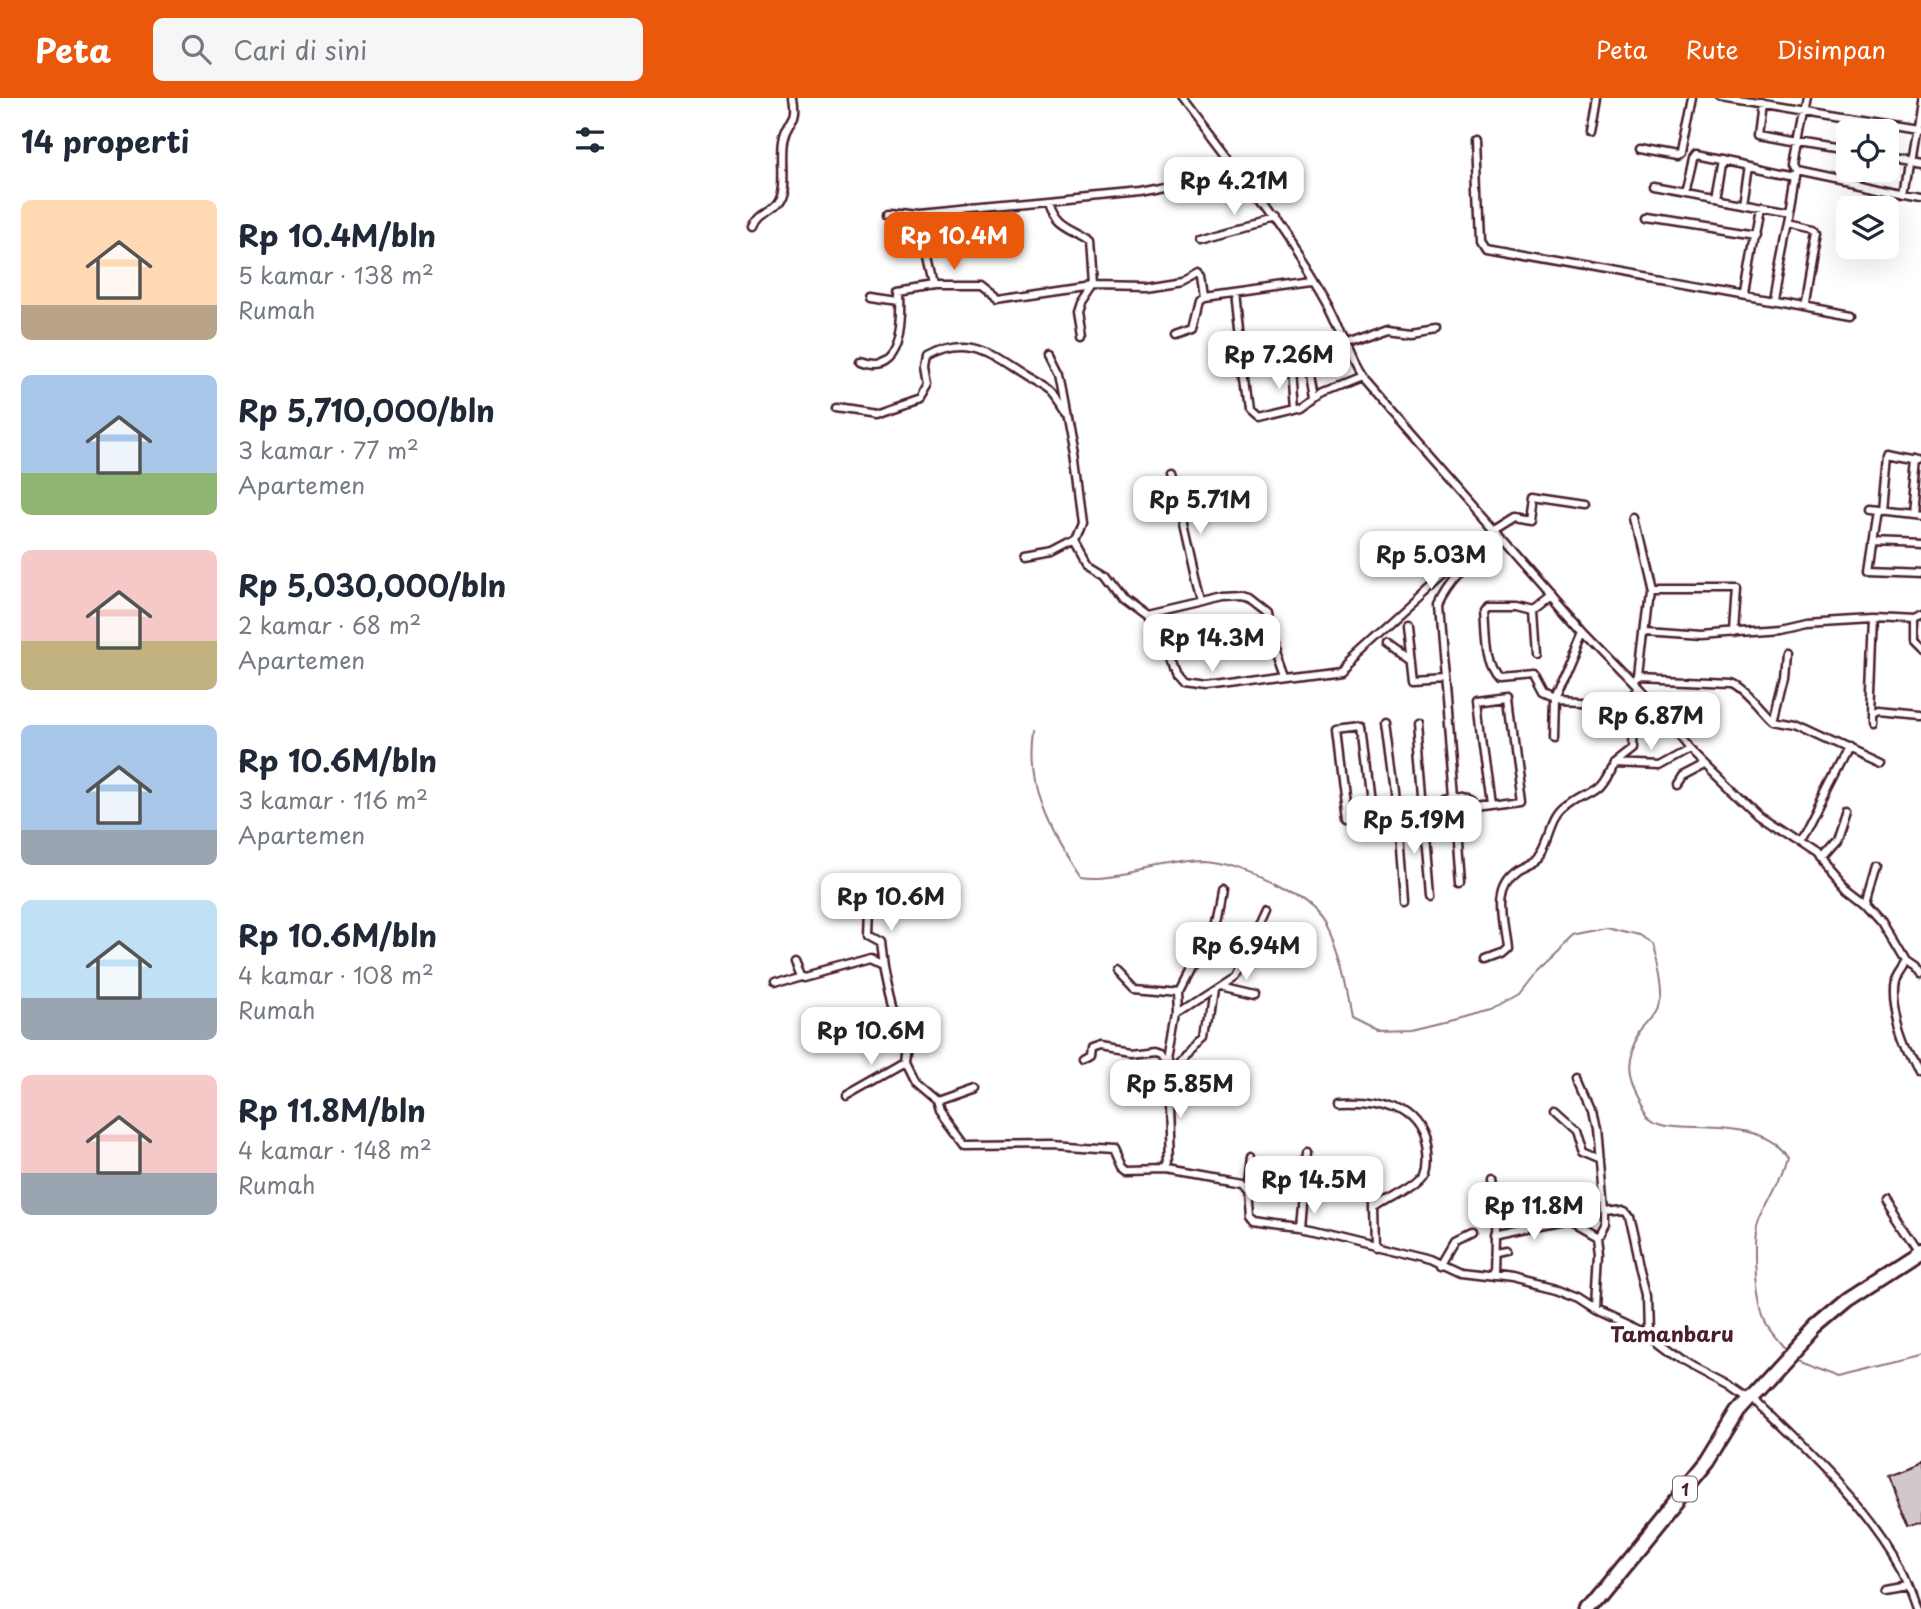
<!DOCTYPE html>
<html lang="id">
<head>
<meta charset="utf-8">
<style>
	body { margin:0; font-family:"Playpen Sans",sans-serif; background:#f6f6f7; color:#1f2937; height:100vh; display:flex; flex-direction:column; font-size:26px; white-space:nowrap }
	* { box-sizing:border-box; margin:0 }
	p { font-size:23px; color:#747a83 }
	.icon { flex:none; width:38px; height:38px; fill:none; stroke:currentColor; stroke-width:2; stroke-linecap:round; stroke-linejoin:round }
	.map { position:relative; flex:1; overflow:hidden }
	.details { display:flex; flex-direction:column; background:#fff; width:630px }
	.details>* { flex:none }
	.controls { position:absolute; left:1206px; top:21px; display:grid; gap:14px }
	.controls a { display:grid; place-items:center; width:63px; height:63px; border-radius:10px; background:#fff; box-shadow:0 7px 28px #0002; font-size:35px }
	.price { position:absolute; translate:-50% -60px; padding:0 16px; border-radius:14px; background:#fff; color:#222; font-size:23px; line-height:46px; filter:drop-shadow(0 2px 4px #0008) }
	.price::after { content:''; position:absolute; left:50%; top:42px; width:21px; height:16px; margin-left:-10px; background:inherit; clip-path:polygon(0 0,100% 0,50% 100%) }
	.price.selected { background:#ea580c; color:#fff }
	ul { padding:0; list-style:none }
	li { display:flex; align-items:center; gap:21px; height:175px; padding:0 21px }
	li span { display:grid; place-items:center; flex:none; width:196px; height:140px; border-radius:10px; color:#555 }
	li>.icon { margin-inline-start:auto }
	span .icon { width:84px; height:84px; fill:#fffc; stroke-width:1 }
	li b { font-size:30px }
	h2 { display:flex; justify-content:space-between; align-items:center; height:84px; padding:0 21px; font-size:30px }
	header { display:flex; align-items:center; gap:42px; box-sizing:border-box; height:98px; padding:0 35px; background:#ea580c; color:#fff }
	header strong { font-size:33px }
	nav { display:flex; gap:38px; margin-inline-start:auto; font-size:24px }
	.search { width:490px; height:63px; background:#f6f6f7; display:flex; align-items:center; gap:18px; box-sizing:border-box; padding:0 24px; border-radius:10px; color:#747a83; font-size:26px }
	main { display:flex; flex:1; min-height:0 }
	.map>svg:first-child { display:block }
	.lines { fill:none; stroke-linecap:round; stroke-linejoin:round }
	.stream { stroke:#91787e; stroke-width:2 }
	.building { fill:#d2c7cb; stroke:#4a1f2b; stroke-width:2 }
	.street-casing { stroke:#4a1f2b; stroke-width:11 }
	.highway-casing { stroke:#4a1f2b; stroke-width:18 }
	.street { stroke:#fff; stroke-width:6 }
	.highway { stroke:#fff; stroke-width:12 }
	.labels { text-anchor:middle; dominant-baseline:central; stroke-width:7; stroke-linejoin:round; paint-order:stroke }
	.shield { fill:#fff; stroke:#80626b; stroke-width:2 }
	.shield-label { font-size:16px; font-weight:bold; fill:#4a1f2b }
	.quarter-label { font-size:21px; font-weight:bold; fill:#4a1f2b; stroke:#fff }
</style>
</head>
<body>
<header>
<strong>Peta</strong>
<div class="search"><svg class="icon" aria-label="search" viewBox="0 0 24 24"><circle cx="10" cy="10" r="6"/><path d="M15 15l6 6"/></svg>Cari di sini</div>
<nav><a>Peta</a><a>Rute</a><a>Disimpan</a></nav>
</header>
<main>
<section class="details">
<h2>14 properti<svg class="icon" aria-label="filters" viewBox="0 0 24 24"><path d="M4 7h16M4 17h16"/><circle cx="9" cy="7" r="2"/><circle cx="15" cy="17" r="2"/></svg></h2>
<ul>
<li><span style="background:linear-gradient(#ffd9b3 75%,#b9a48a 0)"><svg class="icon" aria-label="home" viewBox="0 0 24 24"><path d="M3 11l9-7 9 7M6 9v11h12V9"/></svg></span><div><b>Rp 10.4M/bln</b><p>5 kamar · 138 m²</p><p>Rumah</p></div></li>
<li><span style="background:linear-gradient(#a9c7e8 70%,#8fb573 0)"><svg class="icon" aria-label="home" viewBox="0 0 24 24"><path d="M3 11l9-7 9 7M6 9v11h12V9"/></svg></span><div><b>Rp 5,710,000/bln</b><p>3 kamar · 77 m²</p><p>Apartemen</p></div></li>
<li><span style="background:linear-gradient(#f6c9c9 65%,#c2b280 0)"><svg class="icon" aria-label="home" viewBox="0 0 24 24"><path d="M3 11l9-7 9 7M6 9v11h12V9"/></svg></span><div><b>Rp 5,030,000/bln</b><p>2 kamar · 68 m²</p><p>Apartemen</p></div></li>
<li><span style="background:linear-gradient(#a9c7e8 75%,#9aa5b1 0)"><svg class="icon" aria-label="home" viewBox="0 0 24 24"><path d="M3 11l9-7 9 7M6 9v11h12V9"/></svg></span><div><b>Rp 10.6M/bln</b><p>3 kamar · 116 m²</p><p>Apartemen</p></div></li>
<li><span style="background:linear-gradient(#bfe0f5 70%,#9aa5b1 0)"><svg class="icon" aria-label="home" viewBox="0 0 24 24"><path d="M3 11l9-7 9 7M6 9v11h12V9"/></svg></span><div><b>Rp 10.6M/bln</b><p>4 kamar · 108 m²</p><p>Rumah</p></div></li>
<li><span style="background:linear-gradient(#f6c9c9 70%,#9aa5b1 0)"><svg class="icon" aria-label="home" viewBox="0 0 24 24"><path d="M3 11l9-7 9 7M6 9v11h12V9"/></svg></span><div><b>Rp 11.8M/bln</b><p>4 kamar · 148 m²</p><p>Rumah</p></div></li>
</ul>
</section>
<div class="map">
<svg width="1291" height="1511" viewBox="0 0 1291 1511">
	<rect width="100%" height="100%" fill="#fff"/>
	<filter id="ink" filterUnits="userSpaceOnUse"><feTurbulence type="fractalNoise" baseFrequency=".0143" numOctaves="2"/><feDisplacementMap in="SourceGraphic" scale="14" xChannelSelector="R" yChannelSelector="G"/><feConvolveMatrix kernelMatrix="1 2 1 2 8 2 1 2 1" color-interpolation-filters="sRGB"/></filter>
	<g filter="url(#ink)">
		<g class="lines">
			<!-- stream -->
			<path class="stream" d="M404,632C396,689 419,732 450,778C480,783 508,770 539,767C551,765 564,763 576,763C610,765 679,797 696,827C711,855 716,889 722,920L746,932L781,931L863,911L889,896L907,873L946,836L977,829L1009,837L1022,845C1027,861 1037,897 1029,913C1024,922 1015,929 1009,938C988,969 998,987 1016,1016C1033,1043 1119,1011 1157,1057C1150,1085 1140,1098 1129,1123C1121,1141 1126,1208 1136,1226C1141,1235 1149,1243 1156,1252
				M1164,1261L1210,1278L1291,1258"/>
		</g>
		<!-- building -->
		<path class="building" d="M1291,1364V1426L1279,1431L1258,1377Z"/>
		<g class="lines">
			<defs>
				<path id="street" d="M552,0C604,68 657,135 699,211C711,233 716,258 730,279L953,533L1020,602L1060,651L1128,717L1187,756L1218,791L1236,805L1252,823L1276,864L1291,874
					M1091,0L1291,33
					M1177,0L1164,66L1167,72L1291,98
					M1131,6L1127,38L1218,53
					M960,35L966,0
					M846,42L850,143L855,151L1222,217
					M1009,52L1048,59L1051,57L1062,0
					M1256,59L1291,65
					M1167,72L1158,125L1184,131L1186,135L1174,206
					M1023,89L1160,114
					M1055,95L1063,61L1066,57L1119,68
					M1274,95L1290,0
					M1085,100L1092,62
					M416,105C424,131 439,130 459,144L462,188L450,206L447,215L451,239
					M1113,105L1119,68L1166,78
					M259,113L288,116L511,95L609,76
					M288,116L304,187
					M1018,120L1126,137
					M121,129C128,112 140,116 147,102C155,86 149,64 152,47C156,25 168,30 163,0
					M571,140L643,120
					M606,196L620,313L628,320L673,309L693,294L730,279
					M1115,196L1130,109
					M242,197L270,201
					M1143,201L1158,125
					M546,237L563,231L570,203L575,200L682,185
					M713,247L759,231L782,234L807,230
					M419,256L429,276L444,357L453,425L446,444L458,466L476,477L494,501L517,518L537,551L546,580L552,587L575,590L710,572L865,432L886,419L901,422L904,401L958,409
					M228,264C272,281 271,221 270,193L304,187H349L368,202L462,188L513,189L551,183L568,174L572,178L575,200
					M680,270L685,299
					M662,272L665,311
					M209,309L248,315L291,300L299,286L296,269L298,259C340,236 360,257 394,278C419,293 418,288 434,314
					M542,376L571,505
					M1240,411L1291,417
					M1248,412L1239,472L1291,474
					M1253,413L1258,357L1291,363
					M1282,416L1287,362
					M1003,420L1020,491L1010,581
					M1243,443L1291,445
					M394,461L423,456L446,444
					M1020,491H1107L1104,535
					M921,496L904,509L888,505H857L854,509C856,529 854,567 869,582L902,579L912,598L923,603L973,605
					M904,509L907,556
					M517,518L594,500L613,499L620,501L638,515L640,534L656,578
					M1282,523V545L1291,554
					M776,529L782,582L815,580
					M1017,533L1071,537L1146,531L1172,525L1244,521
					M758,546L780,562
					M1155,554L1153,578L1142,622L1164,626L1248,665
					M1007,584L1010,581L1102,585C1115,589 1130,611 1142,622
					M1240,617L1244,521L1282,523L1291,519
					M756,625L768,718L774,807
					M787,625L801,799
					M1240,627V617L1248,614L1291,618
					M922,638L923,603L953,533
					M984,666L1029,668L1060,651
					M1047,687L1052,679L1075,667
					M812 713a16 16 0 1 1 32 0a16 16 0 1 1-32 0Z
					M825,697L809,508C822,479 848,460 871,439
					M844,710L891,704L878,601L847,605L860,708
					M742,720L731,629L706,632L717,723L812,714
					M827,729L831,785
					M1169,744L1217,650
					M1190,759L1205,742L1215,712
					M1236,805L1247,767
					M581,842L591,790
					M164,862L170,876L175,878L242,860L254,866L263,909L279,939L276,965L286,985L307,1003L310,1013L335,1047L423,1046L485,1050L493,1068L498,1072L539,1071L609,1084L615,1091L617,1118L623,1123L671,1129L802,1161L832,1175L882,1181L926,1192L949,1201L966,1212L1018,1236L1055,1264L1099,1287L1119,1301
					M852,862L868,856L875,850C873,825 860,792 886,774C895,768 907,766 913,756C922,743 923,723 935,713C960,691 970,703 984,666L1002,652L1004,597L1009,593
					M1276,864C1273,870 1267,877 1265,883C1259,909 1278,951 1289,974
					M254,866L251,844L238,837L239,812L264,809
					M488,871L505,889L546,893
					M141,886L172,877
					M590,888L624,896
					M547,915L604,878L635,810
					M454,964L461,960L462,950L471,947L500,952L526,949L532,951L537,960
					M536,972L577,940L584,892
					M950,979L963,1009L967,1029L974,1113V1126L967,1139L969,1157L966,1212
					M218,998L276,965
					M710,1002C746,1000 787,1008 795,1048C797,1057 798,1066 794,1075C787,1088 759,1100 746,1109
					M307,1003L344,990
					M923,1012L944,1031L951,1054L970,1062
					M539,1071L536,972L547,915L546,893L566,854L575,844L581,842L608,851L661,857
					M677,1071L731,1064L743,1072L745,1148
					M862,1080L865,1101L863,1179
					M615,1091L619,1059
					M1254,1103L1289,1156
					M974,1113L995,1111L999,1116L1017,1197L1018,1236
					M671,1129L678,1055
					M863,1139L939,1123L967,1139
					M865,1157L876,1155
					M812,1168L826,1144L842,1136
					M1121,1299C1175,1352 1234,1405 1272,1472C1279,1484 1283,1498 1288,1511
					M1253,1490L1278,1486"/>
				<path id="highway" d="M958,1511L1078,1363L1108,1314L1149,1269L1187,1228L1218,1202L1291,1155"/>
			</defs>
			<!-- street casing -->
			<use href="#street" class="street-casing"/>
			<!-- highway casing -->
			<use href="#highway" class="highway-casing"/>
			<!-- street -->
			<use href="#street" class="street"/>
			<!-- highway -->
			<use href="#highway" class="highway"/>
		</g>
	</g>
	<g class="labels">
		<!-- shield labels -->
		<rect class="shield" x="1043" y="1378.5" width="24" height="25" rx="5"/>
		<g class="shield-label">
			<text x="1055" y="1391">1</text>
		</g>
		<!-- quarter labels -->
		<g class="quarter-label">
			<text x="1042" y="1235">Tamanbaru</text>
		</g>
	</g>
</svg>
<div class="controls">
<a><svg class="icon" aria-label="locate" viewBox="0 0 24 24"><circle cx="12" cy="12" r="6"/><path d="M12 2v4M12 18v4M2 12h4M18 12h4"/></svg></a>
<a><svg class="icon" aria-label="layers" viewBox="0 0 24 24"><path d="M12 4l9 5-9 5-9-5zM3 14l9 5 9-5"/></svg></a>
</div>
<b class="price" style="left:604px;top:119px">Rp 4.21M</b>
<b class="price selected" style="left:324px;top:174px">Rp 10.4M</b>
<b class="price" style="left:649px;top:293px">Rp 7.26M</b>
<b class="price" style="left:570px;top:438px">Rp 5.71M</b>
<b class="price" style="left:801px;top:493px">Rp 5.03M</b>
<b class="price" style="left:582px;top:576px">Rp 14.3M</b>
<b class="price" style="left:1021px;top:654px">Rp 6.87M</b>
<b class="price" style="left:784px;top:758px">Rp 5.19M</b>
<b class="price" style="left:261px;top:835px">Rp 10.6M</b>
<b class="price" style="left:616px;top:884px">Rp 6.94M</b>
<b class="price" style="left:241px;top:969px">Rp 10.6M</b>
<b class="price" style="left:550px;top:1022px">Rp 5.85M</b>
<b class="price" style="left:684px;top:1118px">Rp 14.5M</b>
<b class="price" style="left:904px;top:1144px">Rp 11.8M</b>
</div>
</main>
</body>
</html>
